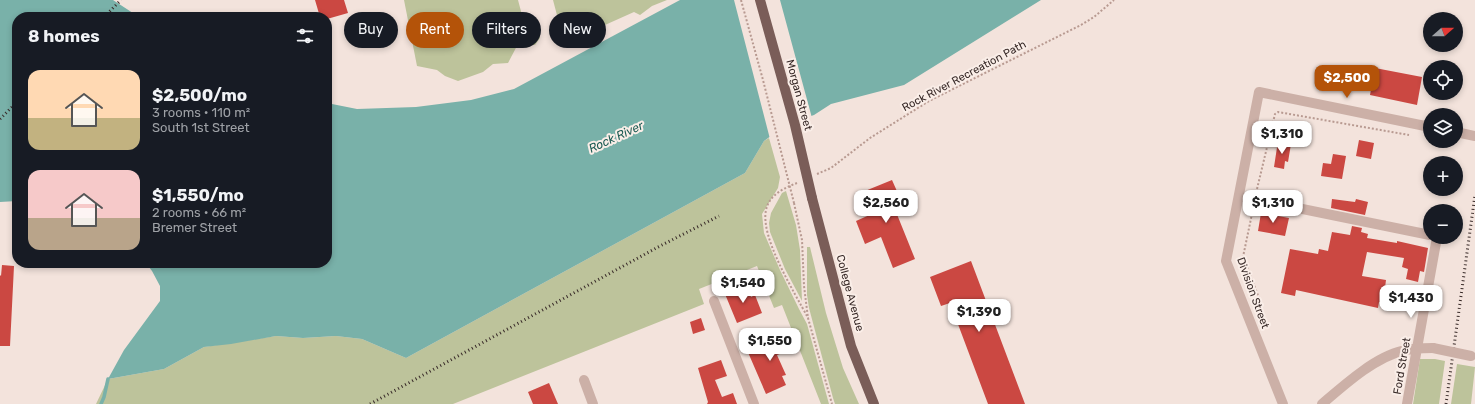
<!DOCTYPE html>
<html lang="en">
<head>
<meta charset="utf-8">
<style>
	body { margin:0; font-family:Rubik,sans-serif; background:#20242c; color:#f1f3f6; height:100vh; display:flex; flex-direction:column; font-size:15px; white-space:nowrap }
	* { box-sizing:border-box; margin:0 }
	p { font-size:13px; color:#9ea1a6 }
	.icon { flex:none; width:22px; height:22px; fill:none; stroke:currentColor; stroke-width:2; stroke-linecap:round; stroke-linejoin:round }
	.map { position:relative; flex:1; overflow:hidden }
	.drawer { position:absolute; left:12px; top:12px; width:320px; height:256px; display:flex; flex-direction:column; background:#171b24; border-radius:16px; box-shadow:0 2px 6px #0003 }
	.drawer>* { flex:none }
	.hud { position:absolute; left:344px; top:12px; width:380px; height:36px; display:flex; gap:8px }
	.needle { width:26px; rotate:69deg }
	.tools { position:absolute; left:1423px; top:12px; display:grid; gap:8px }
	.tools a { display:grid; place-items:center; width:40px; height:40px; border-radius:50%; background:#171b24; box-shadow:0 2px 6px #0003; font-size:20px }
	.price { position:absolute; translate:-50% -34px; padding:0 9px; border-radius:8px; background:#fff; color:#222; font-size:13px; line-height:26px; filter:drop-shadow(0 1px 2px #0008) }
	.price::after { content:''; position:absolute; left:50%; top:24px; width:12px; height:9px; margin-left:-6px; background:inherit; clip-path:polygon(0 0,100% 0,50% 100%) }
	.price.current { background:#b45309; color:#fff }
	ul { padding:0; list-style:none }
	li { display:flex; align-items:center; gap:12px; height:100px; padding:0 16px }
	li span { display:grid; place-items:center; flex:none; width:112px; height:80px; border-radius:12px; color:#555 }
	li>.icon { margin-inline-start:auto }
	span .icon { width:48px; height:48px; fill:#fffc; stroke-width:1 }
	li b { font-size:17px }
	h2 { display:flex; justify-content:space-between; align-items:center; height:48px; padding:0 16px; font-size:17px }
	.pill { padding:0 14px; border-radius:18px; background:#171b24; box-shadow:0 2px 6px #0003; font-size:14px; line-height:36px }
	.pill.current { background:#b45309; color:#fff }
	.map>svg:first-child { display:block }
	.green { fill:#bdc39b }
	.water { fill:#79b1a9 }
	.pier { fill:#f3e3dc }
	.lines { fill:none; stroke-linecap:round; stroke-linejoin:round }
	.stream { stroke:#79b1a9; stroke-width:3.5 }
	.building { fill:#cb4842 }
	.path { stroke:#b89a91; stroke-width:2; stroke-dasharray:2 2; stroke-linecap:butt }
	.minor { stroke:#ccb0a7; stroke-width:10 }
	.major { stroke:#7a5d58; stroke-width:10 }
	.rail { stroke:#382a28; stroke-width:3; stroke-dasharray:1 3; stroke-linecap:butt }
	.path-bridge { stroke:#b89a91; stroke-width:2; stroke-dasharray:2 2; stroke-linecap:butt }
	.minor-bridge { stroke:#ccb0a7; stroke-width:10 }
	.major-bridge { stroke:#7a5d58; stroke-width:10 }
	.labels { text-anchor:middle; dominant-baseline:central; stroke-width:4; stroke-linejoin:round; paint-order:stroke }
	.street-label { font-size:11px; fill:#382a28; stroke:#faeee8 }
	.water-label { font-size:12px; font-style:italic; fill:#1b5b53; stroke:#faeee8 }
</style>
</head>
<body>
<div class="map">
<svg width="1475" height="404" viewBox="0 0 1475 404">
	<rect width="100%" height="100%" fill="#f3e3dc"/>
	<!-- green -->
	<path class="green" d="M404,0H518L527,34L539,31L540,38L535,45L518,44L508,63L493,64L483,72L458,81L445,76L437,70L417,66Z
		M553,0H667L652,6L640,15L634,12L596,29L574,33L563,38Z
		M769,138L780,177L778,188L762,214L764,233L780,270L799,309L807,324L829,404H821L782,305L774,308L757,266L699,289L704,304L453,404H96L108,379L164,369L204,347L276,336L303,338L336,336L362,339L406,358L745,173L764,141Z
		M786,191L796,225L800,250L802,301L785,269L770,232L769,223L771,213L782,193Z
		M807,247H810L826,313L843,368L859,404H835L833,398L809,308L807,295Z
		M1420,359H1435L1445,361L1439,404H1413Z
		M1457,364L1475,367L1471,404H1451Z"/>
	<!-- water -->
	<path class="water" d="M0,0H113L139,17H17V201L0,202Z
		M680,0H1041L904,85L831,104L814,115L786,125L764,141L745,173L406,358L362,339L336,336L303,338L276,336L231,344L204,347L164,369L108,379L124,350L160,301V286L152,271L146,263H327V103L357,109L416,107L471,100L514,89Z"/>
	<!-- pier -->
	<path class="pier" d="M734,0H780L812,118L787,127L770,139Z"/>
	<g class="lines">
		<!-- stream -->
		<path class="stream" d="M101,404L104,397L108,379"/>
	</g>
	<!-- building -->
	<path class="building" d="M315,0H344L348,13L327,19V17H320Z
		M1375,68L1422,77L1417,105L1370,95Z
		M1359,140L1374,143L1371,159L1356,156Z
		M1278,141L1291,144L1288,162L1285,161L1284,169L1274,167Z
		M1333,154L1346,156L1342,179L1321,176L1323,163L1331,164Z
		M892,180L900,198L892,202L915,259L893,268L881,237L865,244L856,221L874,213L865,191Z
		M1332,199L1355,202L1356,199L1368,202L1365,215L1331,208Z
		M1261,213L1289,218L1285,236L1258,231Z
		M1352,226L1362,228L1361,232L1368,234L1367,238L1397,243V241L1428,248L1424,272L1420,271L1418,282L1406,279L1408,269L1402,267L1404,258L1367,252L1362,276L1386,280L1383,303L1379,302L1378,308L1296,290L1295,296L1281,293L1290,249L1318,254L1319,249L1328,251L1332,232L1350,235Z
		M971,261L1025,404H988L950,303L941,306L930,277Z
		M2,265L14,266L10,346H0V275L1,276Z
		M747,286L751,297L755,295L762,313L737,323L725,294Z
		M701,318L705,330L693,334L690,322Z
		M787,334L793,349L777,355L786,375L782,376L786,385L766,394L747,350Z
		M721,360L727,376L715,380L722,397L733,393L737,404H707L708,402L698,368Z
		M549,383L558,404H533L528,392Z"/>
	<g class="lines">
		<!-- path -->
		<path class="path" d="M1442,141L1452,143
			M817,174L831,168L870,138L929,101L1081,25L1094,17L1114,0
			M797,183C784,188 769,195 766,210C760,238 795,293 808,318
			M1257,189L1275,114L1278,112L1409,135
			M794,203L802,240L804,286L808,318L832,404
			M1253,209L1243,257L1259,298"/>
		<!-- minor -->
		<path class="minor" d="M1456,132L1475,136
			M1239,196L1430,235
			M714,301L754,404
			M584,380L593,404
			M1283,404L1226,261L1259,92L1430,127
			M1322,404C1343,386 1375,357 1402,351C1412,348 1423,348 1433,348
			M1407,404L1437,237"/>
		<!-- major -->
		<path class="major" d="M812,198L851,346L874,404"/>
		<!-- rail -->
		<path class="rail" d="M104,17L121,0
			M0,119L17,102
			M370,404L660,246L719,216
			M1446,404L1475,195"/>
		<!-- path-bridge -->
		<path class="path-bridge" d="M741,0L763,80L794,203"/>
		<!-- minor-bridge -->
		<path class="minor-bridge" d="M1433,348L1471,356"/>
		<!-- major-bridge -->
		<path class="major-bridge" d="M760,0L795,125L812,198"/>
	</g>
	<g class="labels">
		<!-- street labels -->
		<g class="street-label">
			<text transform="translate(964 76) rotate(-28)">Rock River Recreation Path</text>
			<text transform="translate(799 95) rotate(75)">Morgan Street</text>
			<text transform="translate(850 293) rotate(75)">College Avenue</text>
			<text transform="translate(1253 293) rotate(70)">Division Street</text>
			<text transform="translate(1402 366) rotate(-80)">Ford Street</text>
		</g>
		<!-- water labels -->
		<g class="water-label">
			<text transform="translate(616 137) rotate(-25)">Rock River</text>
		</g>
	</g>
</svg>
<div class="tools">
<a><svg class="needle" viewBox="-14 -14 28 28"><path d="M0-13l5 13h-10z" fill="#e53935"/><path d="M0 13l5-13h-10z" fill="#9ea1a6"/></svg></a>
<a><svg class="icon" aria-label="locate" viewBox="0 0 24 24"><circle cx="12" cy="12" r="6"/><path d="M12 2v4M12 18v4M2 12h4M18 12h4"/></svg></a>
<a><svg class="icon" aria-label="layers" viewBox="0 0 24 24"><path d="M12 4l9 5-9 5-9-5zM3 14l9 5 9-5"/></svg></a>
<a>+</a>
<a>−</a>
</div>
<b class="price current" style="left:1347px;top:99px">$2,500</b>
<b class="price" style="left:1282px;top:155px">$1,310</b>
<b class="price" style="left:886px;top:224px">$2,560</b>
<b class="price" style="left:1273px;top:224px">$1,310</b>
<b class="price" style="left:743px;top:304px">$1,540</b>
<b class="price" style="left:1411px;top:319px">$1,430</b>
<b class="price" style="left:979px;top:333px">$1,390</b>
<b class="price" style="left:770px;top:362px">$1,550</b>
<div class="hud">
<a class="pill">Buy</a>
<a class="pill current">Rent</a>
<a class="pill">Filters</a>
<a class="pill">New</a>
</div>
<section class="drawer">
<h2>8 homes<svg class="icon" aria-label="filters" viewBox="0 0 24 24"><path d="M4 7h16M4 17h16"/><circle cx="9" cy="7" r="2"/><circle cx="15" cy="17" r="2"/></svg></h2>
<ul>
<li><span style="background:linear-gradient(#ffd9b3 60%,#c2b280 0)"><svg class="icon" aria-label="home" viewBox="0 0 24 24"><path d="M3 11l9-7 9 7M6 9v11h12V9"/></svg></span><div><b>$2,500/mo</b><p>3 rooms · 110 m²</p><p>South 1st Street</p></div></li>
<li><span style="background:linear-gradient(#f6c9c9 60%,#b9a48a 0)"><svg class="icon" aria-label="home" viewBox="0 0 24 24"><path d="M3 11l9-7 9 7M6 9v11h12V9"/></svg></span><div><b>$1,550/mo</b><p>2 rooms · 66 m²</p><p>Bremer Street</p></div></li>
</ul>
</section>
</div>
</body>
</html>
